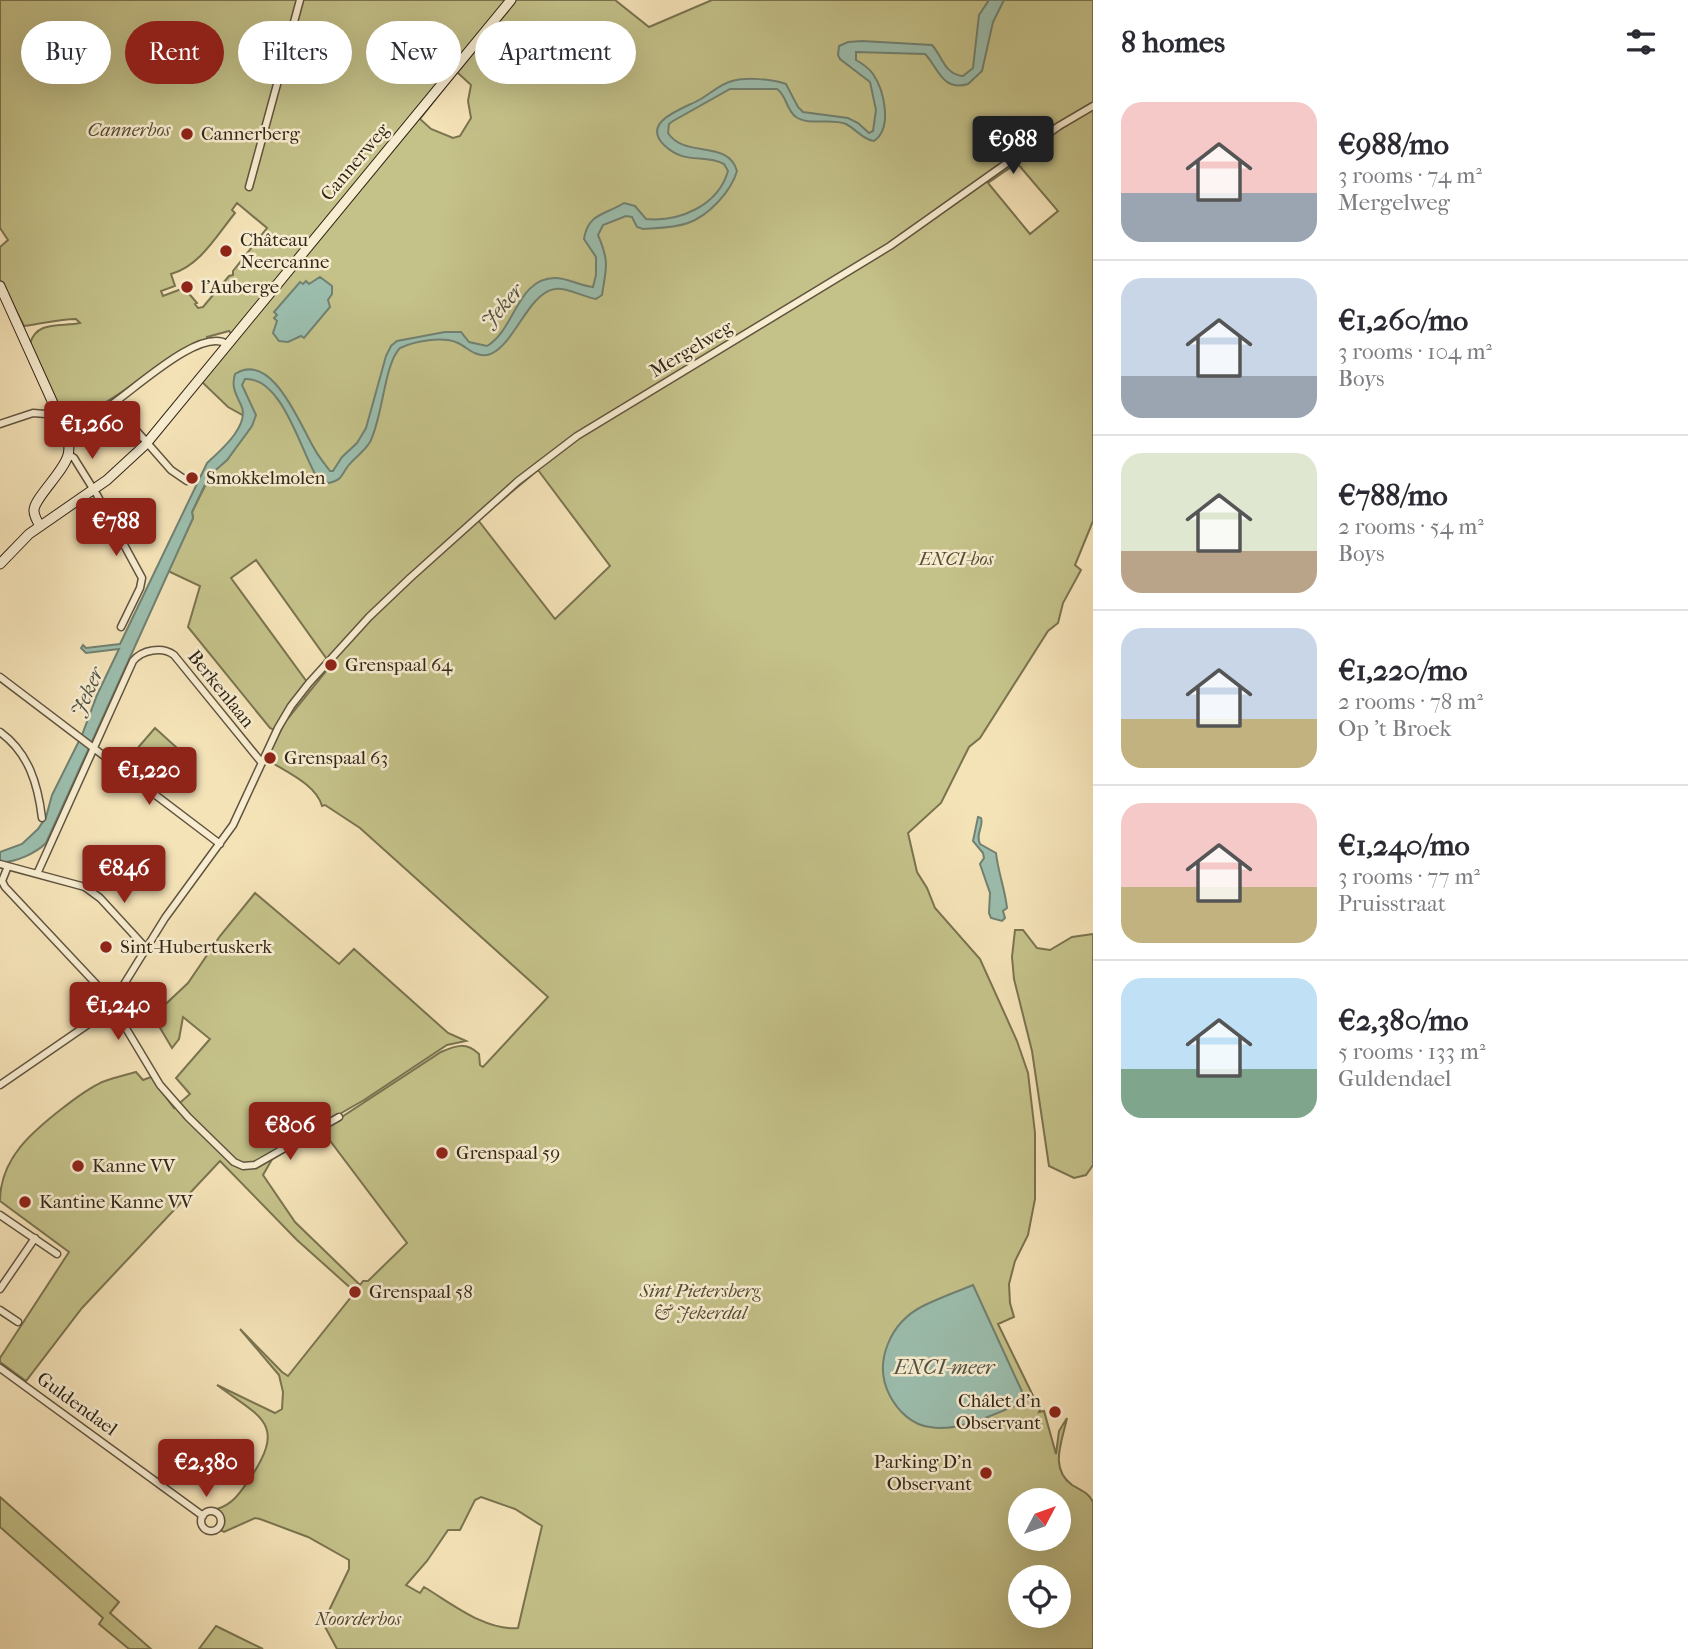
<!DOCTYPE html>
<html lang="en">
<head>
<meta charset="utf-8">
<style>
	body { margin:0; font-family:"IM FELL French Canon",serif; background:#f7f7f7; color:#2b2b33; height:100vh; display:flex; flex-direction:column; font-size:26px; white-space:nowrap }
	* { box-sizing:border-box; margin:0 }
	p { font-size:23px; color:#7c7c81 }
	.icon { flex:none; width:38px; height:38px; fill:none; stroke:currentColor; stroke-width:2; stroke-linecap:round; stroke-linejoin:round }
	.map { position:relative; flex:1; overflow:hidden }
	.side { display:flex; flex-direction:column; background:#fff; width:595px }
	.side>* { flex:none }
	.hud { position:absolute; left:21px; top:21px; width:665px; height:63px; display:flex; gap:14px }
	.needle { width:46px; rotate:49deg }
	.buttons { position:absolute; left:1008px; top:1488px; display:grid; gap:14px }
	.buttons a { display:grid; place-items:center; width:63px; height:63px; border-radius:50%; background:#fff; box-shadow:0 7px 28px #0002; font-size:35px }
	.price { position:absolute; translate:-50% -60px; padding:0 16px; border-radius:7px; background:#8f2418; color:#fff; font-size:23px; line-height:46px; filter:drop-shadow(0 2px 4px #0008) }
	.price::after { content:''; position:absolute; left:50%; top:42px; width:21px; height:16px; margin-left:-10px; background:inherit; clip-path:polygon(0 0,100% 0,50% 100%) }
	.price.selected { background:#222; color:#fff }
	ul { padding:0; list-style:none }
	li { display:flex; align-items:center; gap:21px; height:175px; padding:0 28px }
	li+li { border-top:2px solid #e1e1e2 }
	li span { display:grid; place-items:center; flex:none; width:196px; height:140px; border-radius:21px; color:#555 }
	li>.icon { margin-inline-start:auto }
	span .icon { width:84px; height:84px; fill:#fffc; stroke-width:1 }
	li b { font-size:30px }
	h2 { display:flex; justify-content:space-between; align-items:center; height:84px; padding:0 28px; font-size:30px }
	.pill { padding:0 24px; border-radius:32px; background:#fff; box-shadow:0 7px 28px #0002; font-size:24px; line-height:63px }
	.pill.selected { background:#8f2418; color:#fff }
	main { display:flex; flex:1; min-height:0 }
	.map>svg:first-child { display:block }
	.green { fill:#c4c189; stroke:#7a7350; stroke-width:2; fill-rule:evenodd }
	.water { fill:#9cbeae; stroke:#718172; stroke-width:2 }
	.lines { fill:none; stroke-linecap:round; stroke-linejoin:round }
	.street-casing { stroke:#61543f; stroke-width:9 }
	.secondary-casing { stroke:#302517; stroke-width:11 }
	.street { stroke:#f8edd1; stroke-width:6 }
	.secondary { stroke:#f8edd1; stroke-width:9 }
	.poi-dot { fill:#8f2418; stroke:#f8edd1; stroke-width:2.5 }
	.labels { text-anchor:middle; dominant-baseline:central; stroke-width:5; stroke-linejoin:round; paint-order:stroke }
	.park-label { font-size:19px; font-style:italic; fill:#554c34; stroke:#f8edd1 }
	.poi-label { font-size:19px; fill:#302517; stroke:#f8edd1; text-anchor:start }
	.street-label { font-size:19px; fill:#302517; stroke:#f8edd1 }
	.water-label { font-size:21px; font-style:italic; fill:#505344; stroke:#f8edd1 }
</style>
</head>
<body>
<main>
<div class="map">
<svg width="1093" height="1649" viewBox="0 0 1093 1649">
	<rect width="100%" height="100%" fill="#f5e3b8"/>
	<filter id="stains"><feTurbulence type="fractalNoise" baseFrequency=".00286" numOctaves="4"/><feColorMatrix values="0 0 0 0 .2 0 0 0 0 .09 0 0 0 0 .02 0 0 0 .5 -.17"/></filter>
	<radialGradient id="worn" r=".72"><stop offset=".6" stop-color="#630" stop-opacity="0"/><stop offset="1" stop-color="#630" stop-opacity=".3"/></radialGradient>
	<!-- green -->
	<path class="green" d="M0,0H615L649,27L712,0H1093V521L1075,565L1081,570L1063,603L1058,623L1048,631L980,738L969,747L941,803L908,833L917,872L927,888L935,908L980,959L1017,1041L1028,1073L1035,1133V1199L1028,1235L1015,1261L1009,1284L1010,1303L1014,1317L998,1324L1040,1410L1039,1412L1044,1411L1056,1454L1059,1431L1067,1418C1062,1442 1049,1468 1072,1485C1082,1491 1088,1492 1093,1502V1649H337L323,1623L349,1569V1560L308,1537L260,1519L255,1518L224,1532L220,1530C227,1522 225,1516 217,1509C234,1504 241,1491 251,1477C287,1423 260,1417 217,1385L275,1413L282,1409L283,1392L279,1375L240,1329L282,1372L288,1376L355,1292L297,1240L220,1161L82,1308L26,1381L0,1362V1358L69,1252L0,1201C0,1158 33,1131 64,1107C76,1098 91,1086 105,1081C115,1077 126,1075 136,1072L143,1080L151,1077L174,1108L190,1094L176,1078L210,1039L183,1017L179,1039L172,1048L153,1016L188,983L220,936L255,893L339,964L354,949L448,1033L466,1041L447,1045L364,1100L298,1138L274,1156L263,1175L295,1222L360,1285L363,1281H368L407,1243L322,1130L441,1052C457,1045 466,1042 479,1054L480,1065L483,1067L548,997L360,828L325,805L322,806C316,784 284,771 266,759L285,722L331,665L256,560L231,578L307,682L274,730L270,728L188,627L200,586L168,571L193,518L192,512L212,472L227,460L250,428L244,416L228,407L202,382L235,339L229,331L207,337L208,340C195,346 180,351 168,359C134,380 104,415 62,414L30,344C36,320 61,327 80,323L76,319C58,319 42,324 24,326L0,280V247L8,240L0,228ZM457,72L471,85L468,101L471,118L460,136L453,138L431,129L420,119ZM1017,163L1058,211L1030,234L988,183ZM237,203L267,228L255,243L256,247H252L233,271V275L229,276L203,307L198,308L195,304L197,303L184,288L163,296L161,291L175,286L171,274C200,266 217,235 235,213L232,210ZM538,470L610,566L555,619L478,520ZM481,1497L515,1509L542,1526L518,1628C485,1631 451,1603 424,1587L420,1593L406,1585L427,1561L448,1530H460L475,1500ZM1020,1500H1059V1538H1020ZM1020,1577H1059V1615H1020Z
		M155,728L186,756L158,791L123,765Z
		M1015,930H1023L1037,948L1050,950L1072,937L1093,934V1165L1086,1175L1074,1178L1049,1166L1032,1051L1014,979L1012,957Z
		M0,1497L119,1602L110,1613L151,1649H129L99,1624L103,1618L0,1527Z
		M216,1626L263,1649H199Z"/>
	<!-- water -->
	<path class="water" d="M989,0H1004L993,22L982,71L968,84C942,92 938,67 925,54L856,52V60C863,64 869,68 873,74C884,90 893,128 874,141C863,140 856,129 846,124C831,118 809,126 796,117C786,110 787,96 777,89H730L673,121L669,124L668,133C685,159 728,139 737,171C731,192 708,216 688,223C674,228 657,228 643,229L637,227L632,217L626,216L603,225L598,235C610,263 606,268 602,295L596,299C583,297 567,287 555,289C528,292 512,351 487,355C475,357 467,347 458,343C442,336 415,341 400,348C384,364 383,417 370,442C364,452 355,457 348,466C340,477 343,479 329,483L318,479C301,453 283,377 245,379L242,385L256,415L252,426L227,460L209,476L192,512L193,518L46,843C36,853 15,863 0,862V852L22,844L38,829L46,817L52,795L82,735L97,695L119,649L86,653L81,648L83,645L86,648L120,644L207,463C220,451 251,425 241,405C236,394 231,387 235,374C272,350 300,425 314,448C318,456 324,463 330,471H333L342,457L357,443L366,428L386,356L391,346L397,341L445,332H461L469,342L487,346C515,330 517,278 555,278C568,278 580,286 593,287L596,275V257L584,239C588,213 605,215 624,203L635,206L646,219C679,222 718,206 728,171L724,164C703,153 686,166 664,145C640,121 685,108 699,100C710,94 720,84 732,81C747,77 771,79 786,84L798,107L803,112L848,118L858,123L869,133L873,131L876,110L870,82L840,59L838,55L839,46L848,42L862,41L932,45C943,57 944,74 963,76L973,68L979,15Z
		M320,277L332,286V294L328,300L330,307L304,338L301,336L288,342L279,341L273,333L277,321L274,318L277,315L274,312L300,282L303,284L306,281L309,284Z
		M978,817L981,818C984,827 975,833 980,844L996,853C998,872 1005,889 1007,908L1003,911L1005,918L1002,921L991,918L989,913L990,893L980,864L984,858L983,853L973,841Z
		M973,1285L1025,1398L1017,1405C992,1415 959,1432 930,1427C912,1425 898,1411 890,1396C872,1362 891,1322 923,1306C939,1298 956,1292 973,1285Z"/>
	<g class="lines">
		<defs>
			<path id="street" d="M249,187L300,0
				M113,404L171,470L187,481
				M62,423C76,419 92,417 105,409C129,395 199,326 227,344
				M0,424L33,413L58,415
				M68,454L74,458L97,495L142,578L140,588L121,627
				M0,677L220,844
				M0,732C29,753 38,785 42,818
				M0,864L85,887L100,898L146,948
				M8,866L2,881L5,887L113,1002
				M37,874L133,661C142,650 162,646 174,655L262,763
				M109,1006L118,1015L160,1085L188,1117L234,1162L243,1166L255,1165L339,1117
				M0,1085L90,1023L113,1002L165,918L233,825L278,728L291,706L309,683L369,617L410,578L518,481L577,436L890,246L1059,126L1093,106
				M0,1215L57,1254
				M0,1289L35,1238
				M0,1310L18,1322
				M0,1368L203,1516
				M201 1521a10 10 0 1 1 20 0a10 10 0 1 1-20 0Z"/>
			<path id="secondary" d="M0,286L62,423C66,433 71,444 68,455C64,472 33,499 34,511C34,516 37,521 40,526
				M0,564L29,534L107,480L146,444L511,0"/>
		</defs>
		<!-- street casing -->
		<use href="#street" class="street-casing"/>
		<!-- secondary casing -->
		<use href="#secondary" class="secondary-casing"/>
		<!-- street -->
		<use href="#street" class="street"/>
		<!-- secondary -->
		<use href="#secondary" class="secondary"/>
	</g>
	<!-- markers -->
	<g class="poi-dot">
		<circle cx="187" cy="134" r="7"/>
		<circle cx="226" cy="251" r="7"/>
		<circle cx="187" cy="287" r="7"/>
		<circle cx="192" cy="478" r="7"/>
		<circle cx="331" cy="665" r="7"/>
		<circle cx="270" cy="758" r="7"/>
		<circle cx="106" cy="947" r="7"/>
		<circle cx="442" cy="1153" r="7"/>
		<circle cx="78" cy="1166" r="7"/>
		<circle cx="25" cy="1202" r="7"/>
		<circle cx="355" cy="1292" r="7"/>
		<circle cx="1055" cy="1412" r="7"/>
		<circle cx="986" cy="1473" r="7"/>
	</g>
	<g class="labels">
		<!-- park labels -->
		<g class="park-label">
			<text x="129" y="130">Cannerbos</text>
			<text x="956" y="559">ENCI-bos</text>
			<text x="700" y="1291">Sint Pietersberg<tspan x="700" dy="22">&amp; Jekerdal</tspan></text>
			<text x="358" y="1619">Noorderbos</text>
		</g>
		<!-- poi labels -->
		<g class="poi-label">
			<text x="201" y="134">Cannerberg</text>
			<text x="240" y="240">Château<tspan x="240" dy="22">Neercanne</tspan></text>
			<text x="201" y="287">l'Auberge</text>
			<text x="206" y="478">Smokkelmolen</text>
			<text x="345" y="665">Grenspaal 64</text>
			<text x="284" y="758">Grenspaal 63</text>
			<text x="120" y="947">Sint-Hubertuskerk</text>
			<text x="456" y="1153">Grenspaal 59</text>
			<text x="92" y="1166">Kanne VV</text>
			<text x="39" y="1202">Kantine Kanne VV</text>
			<text x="369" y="1292">Grenspaal 58</text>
			<text x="1041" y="1401" text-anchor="end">Châlet d'n<tspan x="1041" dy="22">Observant</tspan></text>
			<text x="972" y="1462" text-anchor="end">Parking D'n<tspan x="972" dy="22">Observant</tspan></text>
		</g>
		<!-- street labels -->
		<g class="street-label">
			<text transform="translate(355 162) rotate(-50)">Cannerweg</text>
			<text transform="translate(691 349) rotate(-31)">Mergelweg</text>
			<text transform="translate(221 689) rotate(51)">Berkenlaan</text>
			<text transform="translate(77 1404) rotate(36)">Guldendael</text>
		</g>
		<!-- water labels -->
		<g class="water-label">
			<text transform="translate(502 306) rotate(-49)">Jeker</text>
			<text transform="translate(87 692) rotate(-66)">Jeker</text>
			<text x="944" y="1367">ENCI-meer</text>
		</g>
	</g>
	<rect width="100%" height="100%" filter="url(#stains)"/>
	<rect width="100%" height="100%" fill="url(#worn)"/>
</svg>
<div class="buttons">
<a><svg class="needle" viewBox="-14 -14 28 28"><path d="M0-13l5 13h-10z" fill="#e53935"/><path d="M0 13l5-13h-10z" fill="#7c7c81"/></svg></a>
<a><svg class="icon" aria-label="locate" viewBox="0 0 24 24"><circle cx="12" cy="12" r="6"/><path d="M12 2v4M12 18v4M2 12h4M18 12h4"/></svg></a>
</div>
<b class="price selected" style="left:1013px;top:176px">€988</b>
<b class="price" style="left:92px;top:461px">€1,260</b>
<b class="price" style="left:116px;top:558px">€788</b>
<b class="price" style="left:149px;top:807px">€1,220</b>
<b class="price" style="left:124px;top:905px">€846</b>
<b class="price" style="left:118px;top:1042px">€1,240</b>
<b class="price" style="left:290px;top:1162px">€806</b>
<b class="price" style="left:206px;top:1499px">€2,380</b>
<div class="hud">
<a class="pill">Buy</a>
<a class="pill selected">Rent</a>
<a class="pill">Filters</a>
<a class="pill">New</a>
<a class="pill">Apartment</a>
</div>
</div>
<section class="side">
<h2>8 homes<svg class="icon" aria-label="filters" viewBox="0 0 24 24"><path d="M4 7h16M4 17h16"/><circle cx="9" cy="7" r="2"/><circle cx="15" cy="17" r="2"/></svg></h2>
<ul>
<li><span style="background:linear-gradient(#f6c9c9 65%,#9aa5b1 0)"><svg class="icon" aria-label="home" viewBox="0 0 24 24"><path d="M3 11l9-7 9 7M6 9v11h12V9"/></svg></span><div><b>€988/mo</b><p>3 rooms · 74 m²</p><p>Mergelweg</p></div></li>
<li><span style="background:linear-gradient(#c9d6e8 70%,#9aa5b1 0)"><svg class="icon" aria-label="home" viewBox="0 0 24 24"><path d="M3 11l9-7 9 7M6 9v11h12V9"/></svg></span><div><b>€1,260/mo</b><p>3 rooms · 104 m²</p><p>Boys</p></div></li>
<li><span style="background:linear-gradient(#dfe7d0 70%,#b9a48a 0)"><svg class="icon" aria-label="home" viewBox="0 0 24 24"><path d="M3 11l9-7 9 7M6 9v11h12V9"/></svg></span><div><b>€788/mo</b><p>2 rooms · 54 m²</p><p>Boys</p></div></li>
<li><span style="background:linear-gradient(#c9d6e8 65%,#c2b280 0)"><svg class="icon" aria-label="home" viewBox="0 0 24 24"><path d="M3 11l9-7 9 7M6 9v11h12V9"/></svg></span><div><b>€1,220/mo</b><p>2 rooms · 78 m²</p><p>Op 't Broek</p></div></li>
<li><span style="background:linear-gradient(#f6c9c9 60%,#c2b280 0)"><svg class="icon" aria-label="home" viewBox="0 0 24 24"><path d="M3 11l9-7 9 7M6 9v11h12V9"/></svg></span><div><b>€1,240/mo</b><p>3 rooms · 77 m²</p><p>Pruisstraat</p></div></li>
<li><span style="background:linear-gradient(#bfe0f5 65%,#7fa58c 0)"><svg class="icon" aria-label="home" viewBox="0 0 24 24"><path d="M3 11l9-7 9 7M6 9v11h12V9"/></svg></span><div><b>€2,380/mo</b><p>5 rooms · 133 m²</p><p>Guldendael</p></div></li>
</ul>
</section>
</main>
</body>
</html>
